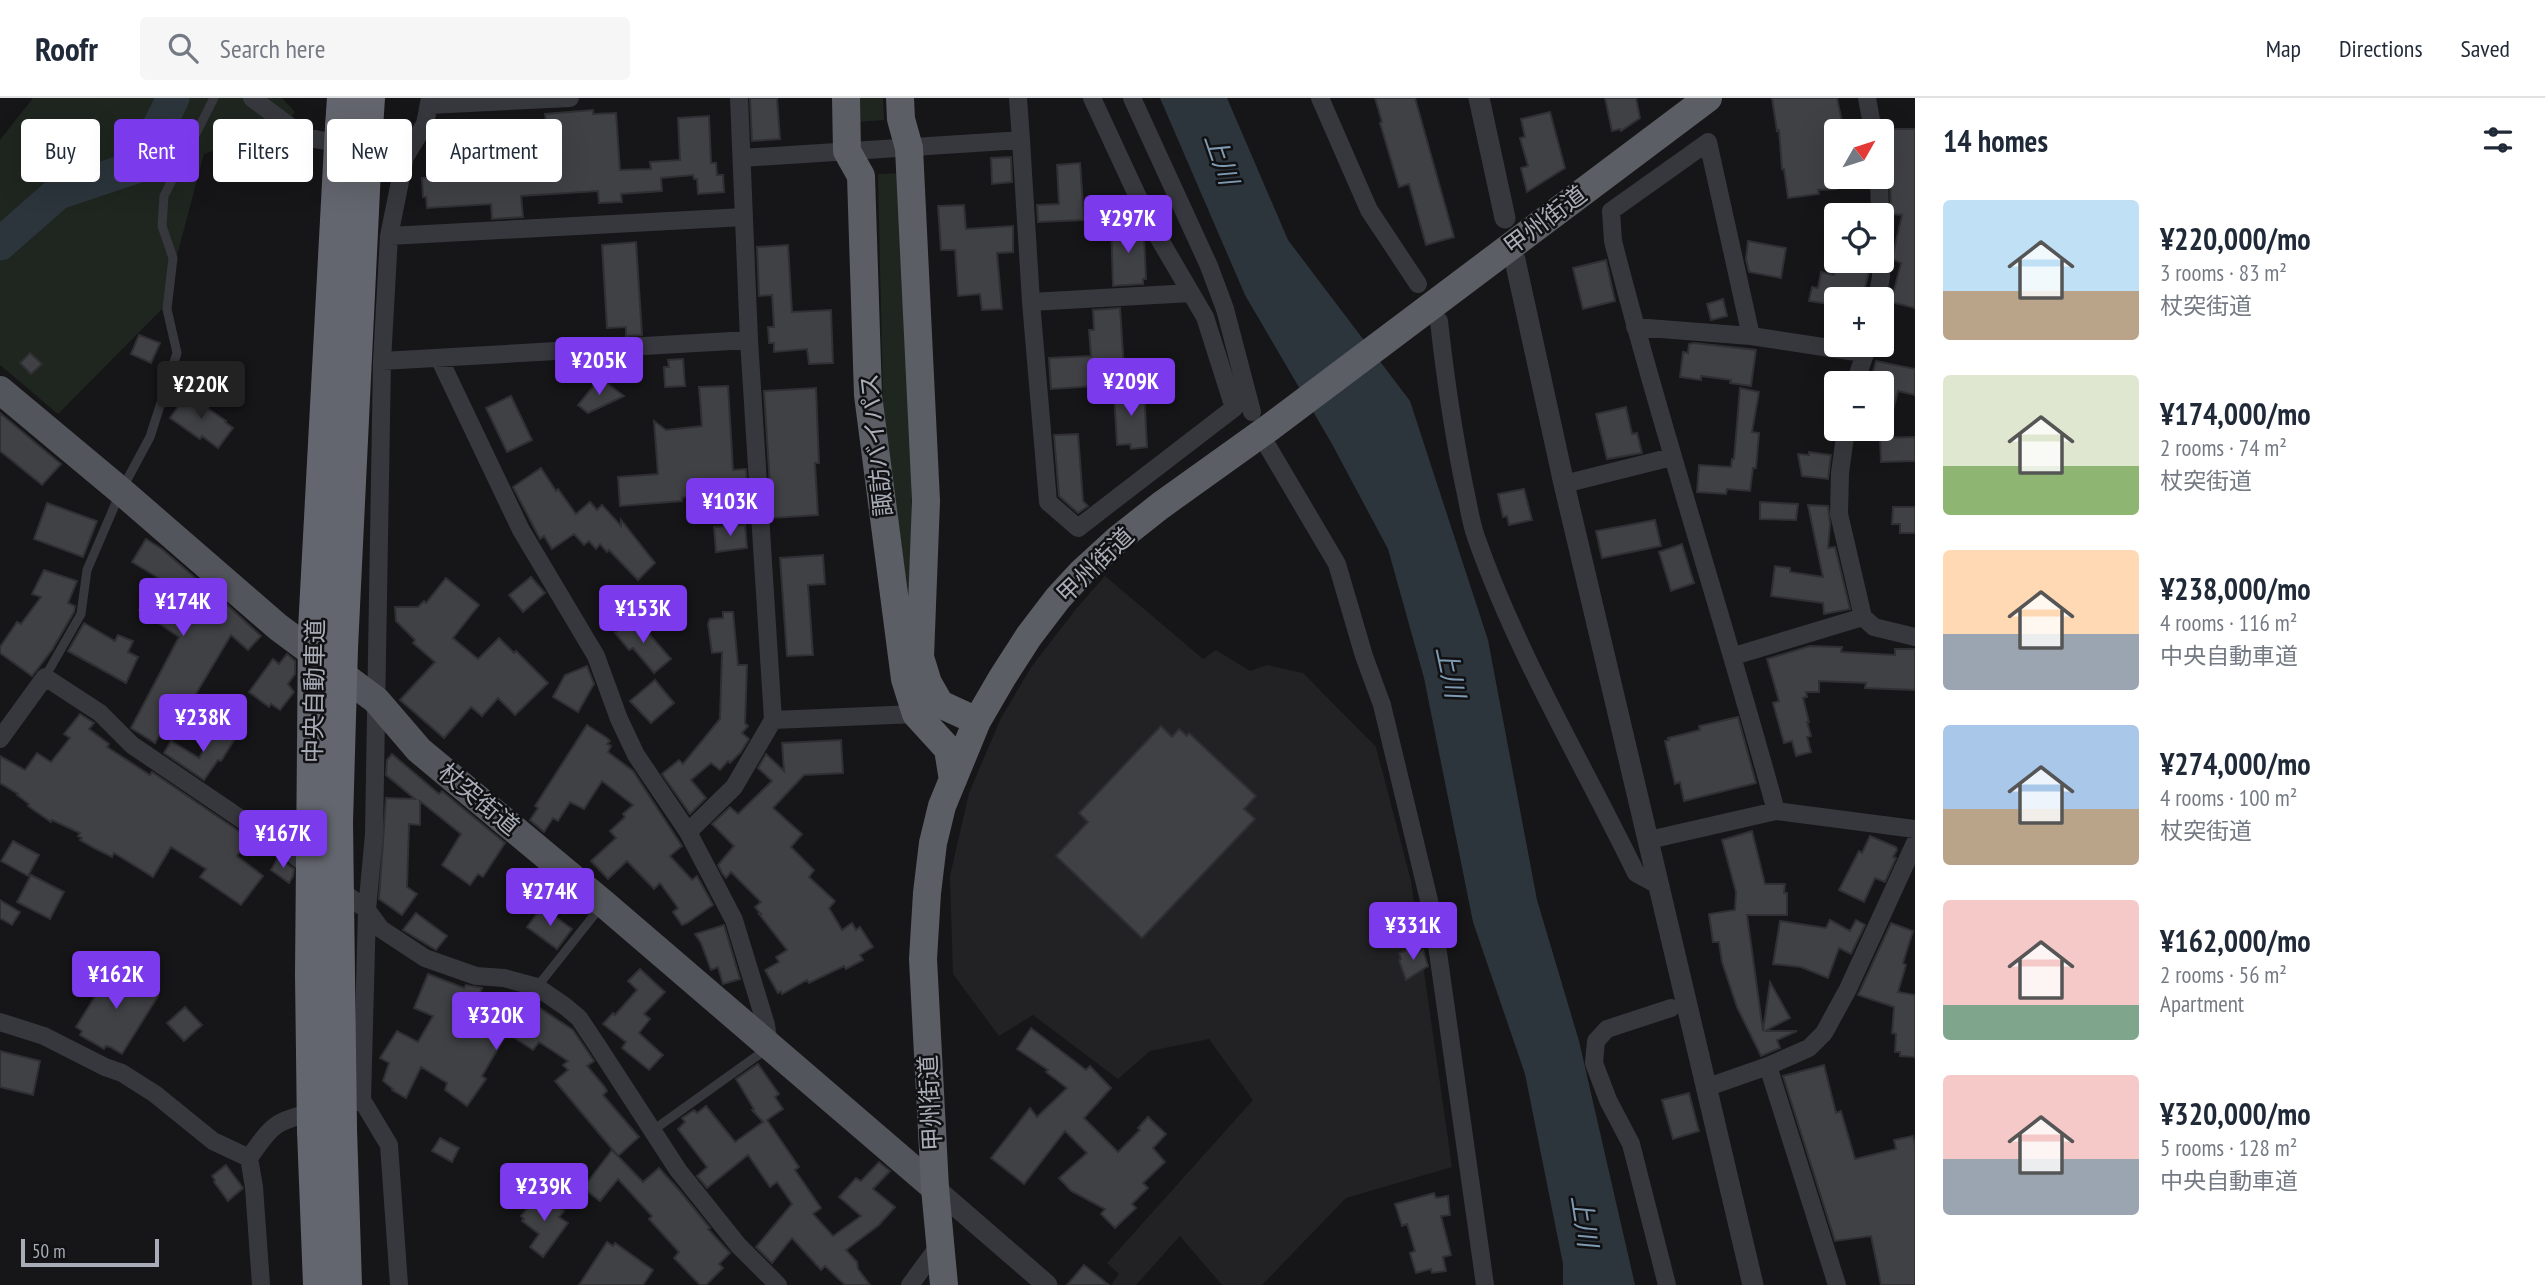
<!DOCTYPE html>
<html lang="en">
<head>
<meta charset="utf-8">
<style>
	body { margin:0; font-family:"PT Sans Narrow","Noto Sans JP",sans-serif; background:#f6f6f7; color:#1f2937; height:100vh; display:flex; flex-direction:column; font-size:26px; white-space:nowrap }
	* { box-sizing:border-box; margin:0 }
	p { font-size:23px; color:#747a83 }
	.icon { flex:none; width:38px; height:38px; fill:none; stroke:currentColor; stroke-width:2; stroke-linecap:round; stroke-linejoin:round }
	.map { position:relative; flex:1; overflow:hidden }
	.panel { display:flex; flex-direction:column; background:#fff; width:630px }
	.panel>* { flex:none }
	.top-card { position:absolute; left:21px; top:21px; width:665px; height:63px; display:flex; gap:14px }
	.needle { width:46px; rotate:51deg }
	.controls { position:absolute; left:1824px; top:21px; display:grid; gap:14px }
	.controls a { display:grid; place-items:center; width:70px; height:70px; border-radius:7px; background:#fff; box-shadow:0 7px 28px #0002; font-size:35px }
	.scale { position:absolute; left:21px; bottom:18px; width:138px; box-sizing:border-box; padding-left:7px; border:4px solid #a8adb8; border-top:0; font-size:19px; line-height:24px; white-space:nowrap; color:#a8adb8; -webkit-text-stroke:5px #111113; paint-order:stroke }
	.price { position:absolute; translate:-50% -60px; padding:0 16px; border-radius:7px; background:#7c3aed; color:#fff; font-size:23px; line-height:46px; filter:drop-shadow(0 2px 4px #0008) }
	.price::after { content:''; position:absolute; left:50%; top:42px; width:21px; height:16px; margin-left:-10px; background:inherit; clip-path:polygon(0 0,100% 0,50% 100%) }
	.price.active { background:#222; color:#fff }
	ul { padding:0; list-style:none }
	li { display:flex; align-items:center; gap:21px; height:175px; padding:0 28px }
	li span { display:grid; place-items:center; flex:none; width:196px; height:140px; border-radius:7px; color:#555 }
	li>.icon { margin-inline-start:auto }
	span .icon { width:84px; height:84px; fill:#fffc; stroke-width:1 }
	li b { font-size:30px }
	h2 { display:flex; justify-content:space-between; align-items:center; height:84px; padding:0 28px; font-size:30px }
	.tag { padding:0 24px; border-radius:7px; background:#fff; box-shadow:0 7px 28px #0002; font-size:24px; line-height:63px }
	.tag.active { background:#7c3aed; color:#fff }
	header { display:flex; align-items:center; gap:42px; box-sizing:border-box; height:98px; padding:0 35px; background:#fff; border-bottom:2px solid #e0e1e3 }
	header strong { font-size:33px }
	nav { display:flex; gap:38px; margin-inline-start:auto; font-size:24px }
	.search { width:490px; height:63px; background:#f6f6f7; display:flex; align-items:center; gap:18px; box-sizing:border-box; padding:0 24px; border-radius:7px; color:#747a83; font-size:26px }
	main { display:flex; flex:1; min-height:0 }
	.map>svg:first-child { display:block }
	.built { fill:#222225 }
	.green { fill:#1e261f }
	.water { fill:#2c353c }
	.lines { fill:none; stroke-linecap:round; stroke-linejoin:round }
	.river { stroke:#2c353c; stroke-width:33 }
	.building { fill:#404145; stroke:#303034; stroke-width:2 }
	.service { stroke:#37383d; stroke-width:9 }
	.minor { stroke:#37383d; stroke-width:18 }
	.tertiary { stroke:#37383d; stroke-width:21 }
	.primary { stroke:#53555c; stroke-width:28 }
	.trunk { stroke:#5b5e65; stroke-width:28 }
	.motorway { stroke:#63666e; stroke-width:32 }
	.motorway-bridge { stroke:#63666e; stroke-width:32 }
	.labels { text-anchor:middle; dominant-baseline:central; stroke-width:5; stroke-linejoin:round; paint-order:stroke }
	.street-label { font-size:24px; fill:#a8adb8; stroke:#111113 }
	.water-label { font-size:26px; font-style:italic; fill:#7f9bb3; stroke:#111113 }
</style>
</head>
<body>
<header>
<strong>Roofr</strong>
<div class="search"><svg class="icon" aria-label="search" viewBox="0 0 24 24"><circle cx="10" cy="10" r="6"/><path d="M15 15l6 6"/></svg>Search here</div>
<nav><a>Map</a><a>Directions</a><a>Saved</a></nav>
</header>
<main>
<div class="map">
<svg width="1915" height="1187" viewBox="0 0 1915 1187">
	<rect width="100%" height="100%" fill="#161618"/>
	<!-- built -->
	<path class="built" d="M1105,478L1203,561L1216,552L1250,573L1267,567L1303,575L1376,649L1411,783L1452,1069L1346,1100L1262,1187H1222L1180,1138L1136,1187H1111L1119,1176L1107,1165L1253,1002L1209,941L1150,953L1118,981L1033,917L999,938L953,876L950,778L969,695L1001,620L1032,568L1076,511Z"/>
	<!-- green -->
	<path class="green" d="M33,0H282L295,14L282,31L204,56L163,210L58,316L0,267V42Z
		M855,0H883L884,22L856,24Z
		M905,75L915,567L883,304L878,76Z"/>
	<!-- water -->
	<path class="water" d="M1160,0H1227L1288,142L1410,303L1488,542L1537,802L1579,943L1635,1187H1563V1166L1525,976L1473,824L1424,580L1388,451L1332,346L1245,197Z"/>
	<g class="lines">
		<!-- river -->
		<path class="river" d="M0,146L58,95L139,68L173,0"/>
	</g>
	<!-- building -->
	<path class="building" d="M750,0H777L780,41L752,43Z
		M1375,0H1415L1454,139L1426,147L1409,86L1399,89L1380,25L1382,24Z
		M1605,0H1636L1640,20L1621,33L1620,31L1612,33Z
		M1772,0H1837L1844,33H1836V91L1818,92L1819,96L1788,100L1784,71H1782L1779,32L1777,33Z
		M593,12V16L616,15L620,72L651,71L650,64L680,62L678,20L709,18L711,65H716L717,77H723L724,94L698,96L697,81H694L693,77L661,80L662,93L621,96L622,104L599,105L598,93L521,98L523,119L492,121L491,106L427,110L426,99H423L422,80L489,76L485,25L546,24L545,16Z
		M1550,14L1565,70L1527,94L1521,70L1528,68L1520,40L1525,39L1521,21Z
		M1884,31H1915V210L1891,204L1901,165L1892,161L1902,117L1891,116L1890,79L1885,69Z
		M1011,59L1012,84L992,86L991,60Z
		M1080,65L1084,122L1038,124L1037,107L1059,106L1057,67Z
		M964,107L966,131L1013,128V154L997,155L1002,211L982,212L980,196L958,198L955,152H941L938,108Z
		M1127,122L1128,130L1139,129L1141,139H1144L1146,181H1143V186L1113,188L1111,124Z
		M1748,143L1786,150L1781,180L1749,174L1746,161Z
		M636,144L642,237L626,238V229L607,230L602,147Z
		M788,147L792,214L831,212L833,265L809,266L807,251L774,254V245H769L768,229H774L772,197L759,198L757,149Z
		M1606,162L1615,203L1583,211L1573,170Z
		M1840,164L1870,170L1862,201L1836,198V207L1809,203L1812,189L1818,190L1821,174L1834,177L1835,166L1840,167Z
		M1723,201L1727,218L1711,222L1707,206Z
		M1120,210L1125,286L1051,291L1049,260L1091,258L1089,232H1094L1093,212Z
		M139,237L160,245L151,265L131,256Z
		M1694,245L1756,252L1751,288L1730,285L1731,282L1701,278V282L1680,279L1683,254L1688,255L1689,246Z
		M30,255L42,266L31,276L20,265Z
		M683,261L685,288L665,289L664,269H669L668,262Z
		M1876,263L1915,271V297L1898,293L1886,339L1881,338V285H1870Z
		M600,280L624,298L588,315L578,307Z
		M728,288L733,372L746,371L747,391L699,393L682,400V403L620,408L618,379L658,376L654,323L666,332L702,328L699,289Z
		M816,290L819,365H815L818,417L772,420L764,293Z
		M1740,290L1759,294L1752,334L1759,335L1756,370H1753L1750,393L1727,391L1726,396L1697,394L1699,367L1731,369L1732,361H1734Z
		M1144,291L1147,349L1131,351L1130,346L1117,347L1114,293Z
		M187,296L226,323L225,324L233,330L218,350L202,338L200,341L170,320Z
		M511,298L532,342L507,354L486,310Z
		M1626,309L1632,336L1637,335L1642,355L1607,361L1596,316Z
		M0,315L61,366L42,387L0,353Z
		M1078,336L1083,403L1088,408L1078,415L1059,398L1054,337Z
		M1915,339V363L1881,364L1880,340Z
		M1809,354L1831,357L1828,381L1802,378L1798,356L1809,357Z
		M541,370L556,393L558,391L576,416L590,404L597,412L602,407L621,428V422L655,465L638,482L609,452L607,454L600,446L596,451L589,443L584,447L574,436L552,451L544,438L540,441L513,389Z
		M1524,391L1532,422L1509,427L1507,418L1503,419L1498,396Z
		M1760,404L1798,406L1796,422L1760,421Z
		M47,405L97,423L83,459L34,441Z
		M1808,407L1828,408L1830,426L1828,450L1835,449L1850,511L1824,516L1823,505L1771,498L1775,468L1790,470V474L1823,479Z
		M1893,409H1915V435H1900V426H1892Z
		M1655,422L1661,448L1602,460L1596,433Z
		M745,427L747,450L716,454L714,429Z
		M146,441L162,451L199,483L190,494L214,511L222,502L261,538L248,552L231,537L184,616L174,611L155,645L131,630L179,539L139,512L160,481L132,464Z
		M1682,446L1694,485L1671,493L1659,454Z
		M823,457L825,486L808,487L813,557L787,558L780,460Z
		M44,472L77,483L68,505L75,508L74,514L52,552L32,578L0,555V549L17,524L21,526L41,499L32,496Z
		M531,479L545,495L523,514L509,497Z
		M446,480L479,507L453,540L478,561L499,540L514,555L516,553L548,585L515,617L498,600L482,618L471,609L444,640L400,602L435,564L413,545L415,542L396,523L395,509H418L424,503L426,505Z
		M723,514H733L738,567H747L745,625L748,628L742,635L749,641L741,654L730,665L728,663L720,672L711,665L691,682L706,700L690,716L662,676L679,662L683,666L720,621L722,554L712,555L708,526L710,521L723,520Z
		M634,519L671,561L654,575L633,550L629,552L615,535Z
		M84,525L115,543L118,537L133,543L128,554L138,559L126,585L68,553Z
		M1810,548L1842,549L1841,554L1895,557V551H1915V592L1865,590L1866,585L1819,583V594H1806L1807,599L1803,600L1809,624H1807L1811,638L1807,639L1811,654L1796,658L1792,643L1784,645L1773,605L1779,603L1767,561Z
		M287,556L295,563V576L288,586L294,594L280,612L271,606L269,609L249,594L273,561L279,566Z
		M587,568L594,586L578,614L553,599L565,577Z
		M655,582L674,605L651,625L630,603Z
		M80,616L94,625L89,631L109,646L107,649L150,677L152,674L249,740L237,758L263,778L241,807L200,779L206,771L171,749L153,779L114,755L112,759L96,751L80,742L82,740L78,738L80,735L52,722L51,724L28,708L29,706L17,697L18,696L0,685V658L25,672L37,655L51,664L70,640L64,636Z
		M1738,619L1756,685L1684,703L1680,684L1675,686L1665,643L1669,642L1668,640L1700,632L1699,628Z
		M587,627L607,640L610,643L607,646L611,648L608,654L633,673L682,748L670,758L692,782L697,778L713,807L687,825L682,827L673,814L678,810L660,785L654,791L627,763L608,781L591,763L616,740L610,733L625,719L623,716L633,707L602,683L584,711L570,704L558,723L553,720L544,734L530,722L538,710L535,708Z
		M218,628L236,639L221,663L218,662L204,682L164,655L171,643L199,660Z
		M1161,628L1172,639L1179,631L1187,638L1189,635L1256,698L1244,711L1255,721L1142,840L1056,758L1088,724L1079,715Z
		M841,642L843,675L804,677L773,710L802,736L791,749L814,772L809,779L835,803L829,810L842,832L852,825L856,832L860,829L873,849L860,857L863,862L846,871L844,868L809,885L807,882L782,896L781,893L778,895L765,872L779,864L776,859L787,852L759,816H761L755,809L761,804L731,774L726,780L722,775L718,767L734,748L712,726L730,709L738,716L772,683L758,670L766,656L784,673L782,645Z
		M392,656L439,696L442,693L505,745L483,779L478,776L470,787L442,767L461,736L420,703V727L409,726L407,789L417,796L402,817L379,801L386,700L415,701L386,677L387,662Z
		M1752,733L1765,786H1785L1784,795H1787V817H1747L1763,933L1770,884L1790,920L1765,933H1797L1777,942L1780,950L1761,958L1737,909L1722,864L1719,844H1713L1709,816L1735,812L1736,794L1722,742Z
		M1870,738L1896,749L1897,752L1893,759L1896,760L1885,784L1875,780L1864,804L1839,792L1859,753L1862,755Z
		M13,743L39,757L28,778L1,763Z
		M278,760L294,771L293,778L289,785L271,772Z
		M31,777L64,794L50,821L17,804Z
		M0,802L20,814L12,827L0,820Z
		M542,809L572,831L557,851L527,829Z
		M416,815L447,838L436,852L403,832Z
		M1830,822L1850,833L1856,822L1865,827L1851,856L1839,850L1828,880L1801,869L1773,866L1780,823L1826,830Z
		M1891,825L1913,833L1903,865L1906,867L1898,894L1915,897V959L1900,958V954H1895L1896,936L1892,935L1894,909L1858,897Z
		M724,827L740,881L723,886L718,869L711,872L701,845L695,836Z
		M1414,850L1415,855L1423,852L1428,868L1406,882L1399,862L1401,861L1399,855Z
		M108,869L111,871L113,869L158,898L122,956L110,949L106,948L104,951L80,937L82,933L76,929L99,892L95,890Z
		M640,871L665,894L644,916L650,921L639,935L663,957L649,972L622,950L626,944L603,926L613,915L615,917L637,892L628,883Z
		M428,876L464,890L466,887L482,890L479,897L514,913L523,899L573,932L594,963L587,968L604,988L607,993L603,997L639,1039L618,1058L555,983L568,972L563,967L568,963L539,944L533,952L507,935L482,978L486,981L467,1008L445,992L447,985L421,969L406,1000L392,992L393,991L383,983L389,965L380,960L397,933L418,944L433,918L414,910Z
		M185,909L202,927L184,943L167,925Z
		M1031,930L1086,972L1090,968L1111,990L1084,1020L1118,1054L1140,1032L1138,1030L1148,1019L1166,1036L1153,1050L1165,1064L1143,1085L1148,1090L1132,1106L1136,1110L1115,1130L1101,1116L1105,1111L1071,1093L1059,1080L1087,1055L1065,1033L1024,1086L991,1060L1030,1010L1037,1019L1067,990L1046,974L1048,972L1017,951Z
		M0,953L40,963L33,997L0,989Z
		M758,966L779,996L775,999L783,1011L767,1022L799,1069L795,1072L821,1110L813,1116L833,1138L861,1118L839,1099L856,1080L861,1083L879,1064L890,1073L873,1091L895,1109L879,1127L846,1152L857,1164L858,1171L870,1187H845L825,1168L821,1172L792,1140L772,1165L756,1149L792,1106L777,1084L770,1089L748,1057L707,1090L697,1078L707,1069L678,1031L685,1024L682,1020L694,1012L697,1015L706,1008L735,1044L763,1024L752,1012L754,1011L736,981Z
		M1824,967L1836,1015L1841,1013L1855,1061L1896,1051L1894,1042L1913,1038L1915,1047V1187H1881L1871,1138L1835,1143L1783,978Z
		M1689,995L1699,1033L1673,1041L1662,1002Z
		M440,1040L459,1050L452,1064L432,1053Z
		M612,1052L643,1084L659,1070L679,1092L710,1130L708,1131L730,1155L719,1166L723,1170L706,1187H700L674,1160L679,1154L649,1121L652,1118L618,1081L600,1103L583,1090Z
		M226,1067L243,1090L228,1103L214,1084L215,1082L212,1078Z
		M540,1095L564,1113L559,1119L568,1125L543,1159L530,1149L539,1136L522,1123L524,1121L521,1118Z
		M1434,1095L1436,1100L1448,1098L1450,1117L1441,1118L1451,1157L1443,1159L1446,1173L1432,1175L1431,1171L1416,1175L1410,1155L1415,1153L1407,1126L1402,1128L1395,1106Z
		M607,1144L613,1148L615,1145L653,1172L643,1187H579Z
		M1084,1167L1109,1187H1067Z"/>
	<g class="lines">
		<!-- service -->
		<path class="service" d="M45,579L81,516L87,472L121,393L150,339L177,255L167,211L173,160L162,128L164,98L214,0
			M537,889L602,807
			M652,1033L768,950"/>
		<!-- minor -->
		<path class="minor" d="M252,0L292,30L310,40L405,59
			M1132,0L1209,168L1225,211L1252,314
			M1320,0L1369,112L1418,186
			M1867,0L1873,33
			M429,7L570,0
			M1021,42L1031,204L1048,404L1078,430L1234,310L1205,219L1150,125L1092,0
			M742,60L1021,42L1018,0
			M1879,79L1880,117
			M389,138L744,119
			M1877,201L1881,179V163
			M1031,204L1191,195
			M1439,223C1445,278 1453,333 1464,387C1468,404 1470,422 1476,439C1517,556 1582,664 1636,775L1658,787
			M1635,229L1751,238L1863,255
			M1751,238L1708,44L1611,113L1613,143C1662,334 1724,522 1776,713
			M439,260L521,432L596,558L619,621L636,657L688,734L734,822L766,927L769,947
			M382,263L749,242
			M1855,285L1868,247
			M1846,331L1840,375L1839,416L1863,519L1874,529L1915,539
			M1268,349L1337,466L1364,558L1382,607L1433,819L1485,1187
			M1564,386L1672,359
			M1734,558L1863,519
			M773,622L916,616
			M0,641L45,579L100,615L132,647L291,755L367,812L381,831L425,860L476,878L504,880L537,889L566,909L579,920L597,947L678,1072L738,1147L778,1187
			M688,734L734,689L773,622L749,242L739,0
			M1649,742L1776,713L1915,731
			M0,924L44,938L105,969L122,975L155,996L213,1043L249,1060
			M1768,968L1837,1187
			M1705,990L1768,968L1809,950L1824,935L1848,891L1915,745
			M362,1002L367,812L374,736L382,263L389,138L405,59L425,26L430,0
			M352,1005L362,1002L389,1047L399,1187
			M261,1187L254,1089L249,1060C275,1023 275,1024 318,1013
			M910,1187L941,1145
			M1667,1187L1631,1046L1608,1002L1594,965L1596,943L1607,931L1671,910"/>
		<!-- tertiary -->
		<path class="tertiary" d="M1479,0L1505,120
			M1515,162L1564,386L1753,1187
			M935,1090L1047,1187"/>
		<!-- primary -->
		<path class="primary" d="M0,292L121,393L278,529L376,602L419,652L603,805L935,1090"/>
		<!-- trunk -->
		<path class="trunk" d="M846,0L847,53L861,78L868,297L905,581L916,616L948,651L953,682
			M900,0L901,21L909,50L926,403L920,559L928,585L940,606L977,623
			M944,1187L935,1090L923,861L927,795L933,745L942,708L977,623L1002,580L1029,538L1058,500L1082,474L1117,442L1160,408L1269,330L1708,0"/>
		<!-- motorway -->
		<path class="motorway" d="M341,29L343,0
			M367,30L369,0
			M341,1031L346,1187
			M313,1033L319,1187"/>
		<!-- motorway-bridge -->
		<path class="motorway-bridge" d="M341,1031L337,724L342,550L367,30
			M313,1033L311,877L314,532L341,29"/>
	</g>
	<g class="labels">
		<!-- street labels -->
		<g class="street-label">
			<text transform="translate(1545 122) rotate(-37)">甲州街道</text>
			<text transform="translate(876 347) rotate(-96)">諏訪バイパス</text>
			<text transform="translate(1095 467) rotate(-44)">甲州街道</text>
			<text transform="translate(314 593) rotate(-89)">中央自動車道</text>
			<text transform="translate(479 701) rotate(40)">杖突街道</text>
			<text transform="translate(930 1005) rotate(-93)">甲州街道</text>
		</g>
		<!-- water labels -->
		<g class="water-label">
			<text transform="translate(1222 61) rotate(71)">上川</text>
			<text transform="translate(1451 574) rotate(78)">上川</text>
			<text transform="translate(1585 1123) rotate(81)">上川</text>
		</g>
	</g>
</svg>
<div class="controls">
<a><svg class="needle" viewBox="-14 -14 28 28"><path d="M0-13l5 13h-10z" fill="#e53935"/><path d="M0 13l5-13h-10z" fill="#747a83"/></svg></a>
<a><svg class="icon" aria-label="locate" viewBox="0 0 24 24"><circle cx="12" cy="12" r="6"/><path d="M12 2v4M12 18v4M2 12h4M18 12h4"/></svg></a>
<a>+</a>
<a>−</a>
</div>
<div class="scale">50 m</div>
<b class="price" style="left:1128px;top:157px">¥297K</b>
<b class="price" style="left:599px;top:299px">¥205K</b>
<b class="price" style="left:1131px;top:320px">¥209K</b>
<b class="price active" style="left:201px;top:323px">¥220K</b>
<b class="price" style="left:730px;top:440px">¥103K</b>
<b class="price" style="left:183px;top:540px">¥174K</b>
<b class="price" style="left:643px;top:547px">¥153K</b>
<b class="price" style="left:203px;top:656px">¥238K</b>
<b class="price" style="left:283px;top:772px">¥167K</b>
<b class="price" style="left:550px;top:830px">¥274K</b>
<b class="price" style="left:1413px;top:864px">¥331K</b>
<b class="price" style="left:116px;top:913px">¥162K</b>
<b class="price" style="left:496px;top:954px">¥320K</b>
<b class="price" style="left:544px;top:1125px">¥239K</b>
<div class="top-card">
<a class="tag">Buy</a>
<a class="tag active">Rent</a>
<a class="tag">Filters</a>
<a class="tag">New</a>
<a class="tag">Apartment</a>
</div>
</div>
<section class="panel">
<h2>14 homes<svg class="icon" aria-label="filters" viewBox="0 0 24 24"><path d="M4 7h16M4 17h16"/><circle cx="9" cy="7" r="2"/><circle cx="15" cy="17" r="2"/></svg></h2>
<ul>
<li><span style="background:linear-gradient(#bfe0f5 65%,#b9a48a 0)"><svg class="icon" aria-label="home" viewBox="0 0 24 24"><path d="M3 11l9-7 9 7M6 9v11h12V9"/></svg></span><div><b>¥220,000/mo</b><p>3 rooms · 83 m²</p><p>杖突街道</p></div></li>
<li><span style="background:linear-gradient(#dfe7d0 65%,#8fb573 0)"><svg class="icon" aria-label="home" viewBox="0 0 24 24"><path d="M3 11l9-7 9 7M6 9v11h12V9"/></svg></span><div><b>¥174,000/mo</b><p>2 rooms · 74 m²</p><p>杖突街道</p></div></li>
<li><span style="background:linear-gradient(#ffd9b3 60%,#9aa5b1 0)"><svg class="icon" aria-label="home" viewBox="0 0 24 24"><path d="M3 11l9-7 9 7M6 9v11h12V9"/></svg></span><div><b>¥238,000/mo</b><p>4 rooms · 116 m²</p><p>中央自動車道</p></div></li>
<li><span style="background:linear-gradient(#a9c7e8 60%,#b9a48a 0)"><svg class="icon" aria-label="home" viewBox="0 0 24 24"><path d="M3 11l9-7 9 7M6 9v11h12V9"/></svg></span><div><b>¥274,000/mo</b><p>4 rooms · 100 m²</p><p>杖突街道</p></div></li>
<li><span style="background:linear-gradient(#f6c9c9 75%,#7fa58c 0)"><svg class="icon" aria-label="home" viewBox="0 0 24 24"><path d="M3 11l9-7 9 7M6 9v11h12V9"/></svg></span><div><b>¥162,000/mo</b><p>2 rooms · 56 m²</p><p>Apartment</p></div></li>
<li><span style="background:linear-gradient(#f6c9c9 60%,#9aa5b1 0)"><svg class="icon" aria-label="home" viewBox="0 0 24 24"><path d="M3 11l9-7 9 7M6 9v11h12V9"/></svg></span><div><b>¥320,000/mo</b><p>5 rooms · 128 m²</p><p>中央自動車道</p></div></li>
</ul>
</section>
</main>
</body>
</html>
